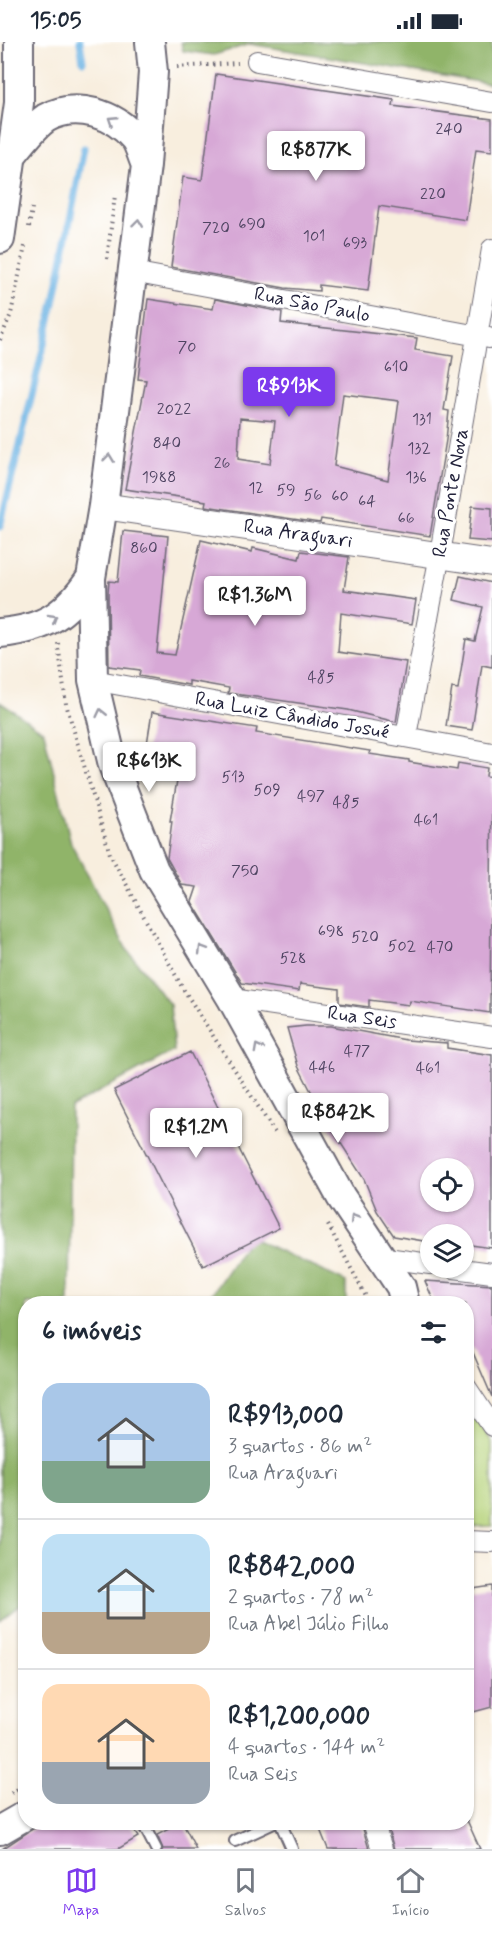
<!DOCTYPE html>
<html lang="pt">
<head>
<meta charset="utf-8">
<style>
	body { margin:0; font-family:Mynerve,sans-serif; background:#f2f2f3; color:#1f2937; height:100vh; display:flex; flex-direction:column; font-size:22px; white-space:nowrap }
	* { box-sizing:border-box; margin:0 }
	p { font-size:20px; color:#747a83 }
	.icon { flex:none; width:33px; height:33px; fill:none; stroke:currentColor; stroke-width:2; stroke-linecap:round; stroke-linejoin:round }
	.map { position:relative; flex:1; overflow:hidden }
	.side { position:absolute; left:18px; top:1254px; width:456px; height:534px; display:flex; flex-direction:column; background:#fff; border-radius:24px; box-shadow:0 2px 4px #0004 }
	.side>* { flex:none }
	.buttons { position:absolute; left:420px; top:1116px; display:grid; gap:12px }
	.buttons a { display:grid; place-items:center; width:54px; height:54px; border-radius:50%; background:#fff; box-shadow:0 2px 4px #0004; font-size:30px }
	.price { position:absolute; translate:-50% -51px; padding:0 14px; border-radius:6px; background:#fff; color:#222; font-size:20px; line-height:39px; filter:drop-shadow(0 2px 3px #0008) }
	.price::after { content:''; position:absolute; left:50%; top:36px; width:18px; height:14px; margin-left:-9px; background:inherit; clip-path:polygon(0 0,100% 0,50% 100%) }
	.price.active { background:#7c3aed; color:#fff }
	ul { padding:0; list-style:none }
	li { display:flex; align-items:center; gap:18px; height:150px; padding:0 24px }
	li+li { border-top:2px solid #e0e1e3 }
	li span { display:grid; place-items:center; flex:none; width:168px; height:120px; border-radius:18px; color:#555 }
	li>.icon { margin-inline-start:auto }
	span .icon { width:72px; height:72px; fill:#fffc; stroke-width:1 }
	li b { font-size:26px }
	h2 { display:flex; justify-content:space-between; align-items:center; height:72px; padding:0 24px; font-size:26px }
	.status { display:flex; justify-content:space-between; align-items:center; height:42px; padding:0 30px; background:#fff; direction:ltr }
	.status svg { height:16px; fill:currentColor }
	.menu { display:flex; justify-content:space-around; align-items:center; height:84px; border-top:2px solid #e0e1e3; background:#fff; font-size:16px; color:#747a83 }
	.menu a { display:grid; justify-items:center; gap:3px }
	.menu .active { color:#7c3aed }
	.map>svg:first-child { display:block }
	.green { fill:#b5d279; stroke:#6c7a5a; stroke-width:1.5 }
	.forest { fill:#90b469; stroke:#596b52; stroke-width:1.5 }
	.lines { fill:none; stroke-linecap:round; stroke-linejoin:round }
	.stream { stroke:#6cb3e3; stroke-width:7 }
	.building { fill:#d7a8d6; fill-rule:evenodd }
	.service-casing { stroke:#6d6974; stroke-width:14 }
	.minor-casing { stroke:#6d6974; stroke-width:22 }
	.tertiary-casing { stroke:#6d6974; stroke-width:28 }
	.secondary-casing { stroke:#6d6974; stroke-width:32 }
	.path { stroke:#6d6974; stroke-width:4; stroke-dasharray:1.5 4.5; stroke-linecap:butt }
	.service { stroke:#fff; stroke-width:10 }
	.minor { stroke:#fff; stroke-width:20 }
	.tertiary { stroke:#fff; stroke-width:26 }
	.secondary { stroke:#fff; stroke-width:28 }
	.oneway { stroke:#9c9ca7 }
	.labels { text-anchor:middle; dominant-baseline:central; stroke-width:6; stroke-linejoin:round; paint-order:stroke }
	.number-label { font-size:16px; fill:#4f4462 }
	.street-label { font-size:20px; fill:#22223b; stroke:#fff }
</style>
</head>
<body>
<div class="status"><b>15:05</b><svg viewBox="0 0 49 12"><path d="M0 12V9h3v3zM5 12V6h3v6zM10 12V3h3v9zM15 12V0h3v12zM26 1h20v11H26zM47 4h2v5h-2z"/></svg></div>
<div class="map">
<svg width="492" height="1807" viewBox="0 0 492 1807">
	<rect width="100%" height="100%" fill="#fff"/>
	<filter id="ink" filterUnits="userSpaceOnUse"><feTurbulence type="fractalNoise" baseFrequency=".0167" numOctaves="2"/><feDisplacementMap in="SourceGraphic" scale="12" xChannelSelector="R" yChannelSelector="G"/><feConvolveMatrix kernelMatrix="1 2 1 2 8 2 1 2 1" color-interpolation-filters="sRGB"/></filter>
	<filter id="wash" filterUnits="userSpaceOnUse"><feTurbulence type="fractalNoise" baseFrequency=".008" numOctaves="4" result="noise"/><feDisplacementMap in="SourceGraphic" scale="24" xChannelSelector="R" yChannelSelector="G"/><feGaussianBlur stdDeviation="1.35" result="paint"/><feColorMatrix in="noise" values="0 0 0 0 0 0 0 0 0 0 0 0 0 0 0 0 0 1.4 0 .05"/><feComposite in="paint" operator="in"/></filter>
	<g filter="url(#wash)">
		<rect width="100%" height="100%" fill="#f8eede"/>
		<!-- green -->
		<path class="green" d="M466,1360L492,1400V1484L467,1485Z"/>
		<!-- forest -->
		<path class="forest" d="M181,0H492V42L250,2L214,13L183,9Z
			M0,660L44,690L71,801L126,906L170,963L174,1009L71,1065L69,1261L26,1262L25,1560L0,1579Z
			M250,1195L346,1240V1261L205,1262Z"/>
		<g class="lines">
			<!-- stream -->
			<path class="stream" d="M80,0L83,19
				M0,485L54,261L84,106"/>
		</g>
		<g id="blocks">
			<!-- building -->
			<path class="building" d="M216,32L394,58L393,64L492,77V109L476,107L466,178L379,164L368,249L319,243V249L285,246L171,225L183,135L202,138Z
				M148,257L213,267L215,257L282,270L281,281L417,296L415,308L453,314L444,368L449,369L446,398L430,494L321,477L320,481L205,464L206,459L125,447L146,338L138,337ZM343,352L399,359L388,438L334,424ZM240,376L275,379L270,422L238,417Z
				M472,464L492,466V500L468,498Z
				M123,489L168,494L157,611L175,613L201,498L252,510L253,506L299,517L301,509L349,515L344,548L416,558L412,582L341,571L338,610L406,620L396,680L348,668L228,651L229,646L189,639V643L139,634L140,628L109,624L108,551L109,539L118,540Z
				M460,534L492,541V625L482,623L472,688L446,684L452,646L458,647L466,597L475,599L483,565L454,558Z
				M152,670L257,686L256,691L370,709L369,712L409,718V720L457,728L458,721L487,726L486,734L492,735L490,971L410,959L409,963L369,958V965L339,961V947L300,942L299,949L242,941L192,860L197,845L182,843L167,816L172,779H170L180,721L145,715Z
				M306,984H331L406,998L447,1001V1006L492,1013V1206L464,1202V1192H430V1200L394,1194L377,1169L364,1137L333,1089L308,1058L314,1055L298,1024L287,986ZM430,1126H464V1160H430Z
				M190,1010L279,1186L203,1224L114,1048Z
				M425,1239L492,1243V1355L471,1306L466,1308V1262H435Z
				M492,1544V1665L466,1672V1548Z
				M466,1776L480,1807H394L386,1780H466Z
				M43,1780H128L138,1795L118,1807H2Z
				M182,1780L196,1807H163L157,1793Z
				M317,1780H361L369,1807H328Z"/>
		</g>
	</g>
	<g filter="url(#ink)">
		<use href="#blocks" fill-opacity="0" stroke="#6d6974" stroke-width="1.5"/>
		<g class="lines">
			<defs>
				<path id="service" d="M142,1780L156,1807
					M280,1780L292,1807
					M235,1799L276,1780"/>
				<path id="minor" d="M257,19L492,60
					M132,230L489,296
					M93,638L492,711
					M406,694L440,512L492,207
					M232,957L492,995
					M379,1215L430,1222
					M454,1226L492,1231
					M466,1345L492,1384
					M466,1499L492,1500
					M373,1780L382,1807"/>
				<path id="tertiary" d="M103,464L492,521"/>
				<path id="secondary" d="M150,0L153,30L146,123L103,464L91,536L93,638L113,723L154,828L232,957L341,1155L401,1245L405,1262
					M11,114C21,102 33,85 46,76C76,59 115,72 135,97C140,104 142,115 146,123
					M0,197L19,61V0
					M0,591C45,587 66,573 91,536
					M0,1788L26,1773"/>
			</defs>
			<!-- service casing -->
			<use href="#service" class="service-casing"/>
			<!-- minor casing -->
			<use href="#minor" class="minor-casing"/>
			<!-- tertiary casing -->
			<use href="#tertiary" class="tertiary-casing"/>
			<!-- secondary casing -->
			<use href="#secondary" class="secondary-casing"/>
			<!-- path -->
			<path class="path" d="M177,25L238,21
				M29,185L32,166
				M107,217L115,153
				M0,298L11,272L25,204
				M58,601L66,662L110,812L182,945L275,1091
				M328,1183L370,1262
				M11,1751L26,1742"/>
			<!-- service -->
			<use href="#service" class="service"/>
			<!-- minor -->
			<use href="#minor" class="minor"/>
			<!-- tertiary -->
			<use href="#tertiary" class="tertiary"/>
			<!-- secondary -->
			<use href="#secondary" class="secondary"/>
		</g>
		<!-- one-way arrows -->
		<defs><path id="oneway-chevron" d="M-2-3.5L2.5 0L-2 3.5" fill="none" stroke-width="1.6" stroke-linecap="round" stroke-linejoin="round" transform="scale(1.5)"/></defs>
		<g class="oneway">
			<use href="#oneway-chevron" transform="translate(112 78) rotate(-147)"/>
			<use href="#oneway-chevron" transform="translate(138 181) rotate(-83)"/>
			<use href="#oneway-chevron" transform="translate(109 416) rotate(-83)"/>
			<use href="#oneway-chevron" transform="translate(53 576) rotate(-31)"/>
			<use href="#oneway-chevron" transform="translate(101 671) rotate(-103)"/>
			<use href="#oneway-chevron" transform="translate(202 907) rotate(-121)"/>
			<use href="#oneway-chevron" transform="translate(258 1006) rotate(-118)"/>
			<use href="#oneway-chevron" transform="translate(354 1176) rotate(-122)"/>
		</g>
	</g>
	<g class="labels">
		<!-- number labels -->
		<g class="number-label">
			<text x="449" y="87">240</text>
			<text x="433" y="152">220</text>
			<text x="252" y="182">690</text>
			<text x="216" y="186">720</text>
			<text x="314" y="194">101</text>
			<text x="355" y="201">693</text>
			<text x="187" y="305">70</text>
			<text x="396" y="325">610</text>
			<text x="174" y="367">2022</text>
			<text x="422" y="377">131</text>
			<text x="167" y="401">840</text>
			<text x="419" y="406">132</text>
			<text x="222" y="421">26</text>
			<text x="159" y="435">1988</text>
			<text x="416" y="435">136</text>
			<text x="256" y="446">12</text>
			<text x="286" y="448">59</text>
			<text x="313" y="453">56</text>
			<text x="340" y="454">60</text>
			<text x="367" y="459">64</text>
			<text x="406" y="476">66</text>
			<text x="144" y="506">860</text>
			<text x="321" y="635">485</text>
			<text x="233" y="735">513</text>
			<text x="267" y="748">509</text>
			<text x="311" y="754">497</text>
			<text x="346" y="760">485</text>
			<text x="426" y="778">461</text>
			<text x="245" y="829">750</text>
			<text x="331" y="889">698</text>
			<text x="365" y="895">520</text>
			<text x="402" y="904">502</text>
			<text x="440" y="905">470</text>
			<text x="293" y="916">528</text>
			<text x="357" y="1009">477</text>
			<text x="322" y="1025">446</text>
			<text x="428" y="1026">461</text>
		</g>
		<!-- street labels -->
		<g class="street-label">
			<text transform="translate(312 263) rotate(11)">Rua São Paulo</text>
			<text transform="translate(451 451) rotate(-80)">Rua Ponte Nova</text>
			<text transform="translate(298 492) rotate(8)">Rua Araguari</text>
			<text transform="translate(292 674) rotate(10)">Rua Luiz Cândido Josué</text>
			<text transform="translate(362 976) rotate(8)">Rua Seis</text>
		</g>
	</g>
</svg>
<div class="buttons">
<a><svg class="icon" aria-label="locate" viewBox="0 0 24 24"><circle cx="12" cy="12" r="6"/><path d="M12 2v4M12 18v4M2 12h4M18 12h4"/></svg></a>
<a><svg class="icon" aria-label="layers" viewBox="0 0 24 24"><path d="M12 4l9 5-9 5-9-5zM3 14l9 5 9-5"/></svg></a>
</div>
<b class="price" style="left:316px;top:140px">R$877K</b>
<b class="price active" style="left:289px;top:376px">R$913K</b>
<b class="price" style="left:255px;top:585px">R$1.36M</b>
<b class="price" style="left:149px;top:751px">R$613K</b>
<b class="price" style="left:338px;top:1102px">R$842K</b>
<b class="price" style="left:196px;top:1117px">R$1.2M</b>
<section class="side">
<h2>6 imóveis<svg class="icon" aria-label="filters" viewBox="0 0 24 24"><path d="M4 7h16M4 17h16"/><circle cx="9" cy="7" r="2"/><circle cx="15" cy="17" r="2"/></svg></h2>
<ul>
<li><span style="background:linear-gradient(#a9c7e8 65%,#7fa58c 0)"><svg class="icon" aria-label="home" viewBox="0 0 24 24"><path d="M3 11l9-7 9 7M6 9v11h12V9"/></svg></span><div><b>R$913,000</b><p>3 quartos · 86 m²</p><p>Rua Araguari</p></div></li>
<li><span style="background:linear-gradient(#bfe0f5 65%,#b9a48a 0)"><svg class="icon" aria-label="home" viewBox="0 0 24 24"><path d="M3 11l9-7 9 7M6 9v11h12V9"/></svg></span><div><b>R$842,000</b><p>2 quartos · 78 m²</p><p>Rua Abel Júlio Filho</p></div></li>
<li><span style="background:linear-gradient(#ffd9b3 65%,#9aa5b1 0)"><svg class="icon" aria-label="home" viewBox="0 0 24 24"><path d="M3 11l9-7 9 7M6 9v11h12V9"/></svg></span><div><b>R$1,200,000</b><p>4 quartos · 144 m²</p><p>Rua Seis</p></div></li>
</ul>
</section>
</div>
<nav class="menu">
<a class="active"><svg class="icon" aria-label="map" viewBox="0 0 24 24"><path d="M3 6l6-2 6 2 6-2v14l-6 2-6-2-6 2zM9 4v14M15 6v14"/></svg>Mapa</a>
<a><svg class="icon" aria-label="saved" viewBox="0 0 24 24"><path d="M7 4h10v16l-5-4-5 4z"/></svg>Salvos</a>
<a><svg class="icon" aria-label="home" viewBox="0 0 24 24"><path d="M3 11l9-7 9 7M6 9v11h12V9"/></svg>Início</a>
</nav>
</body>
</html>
